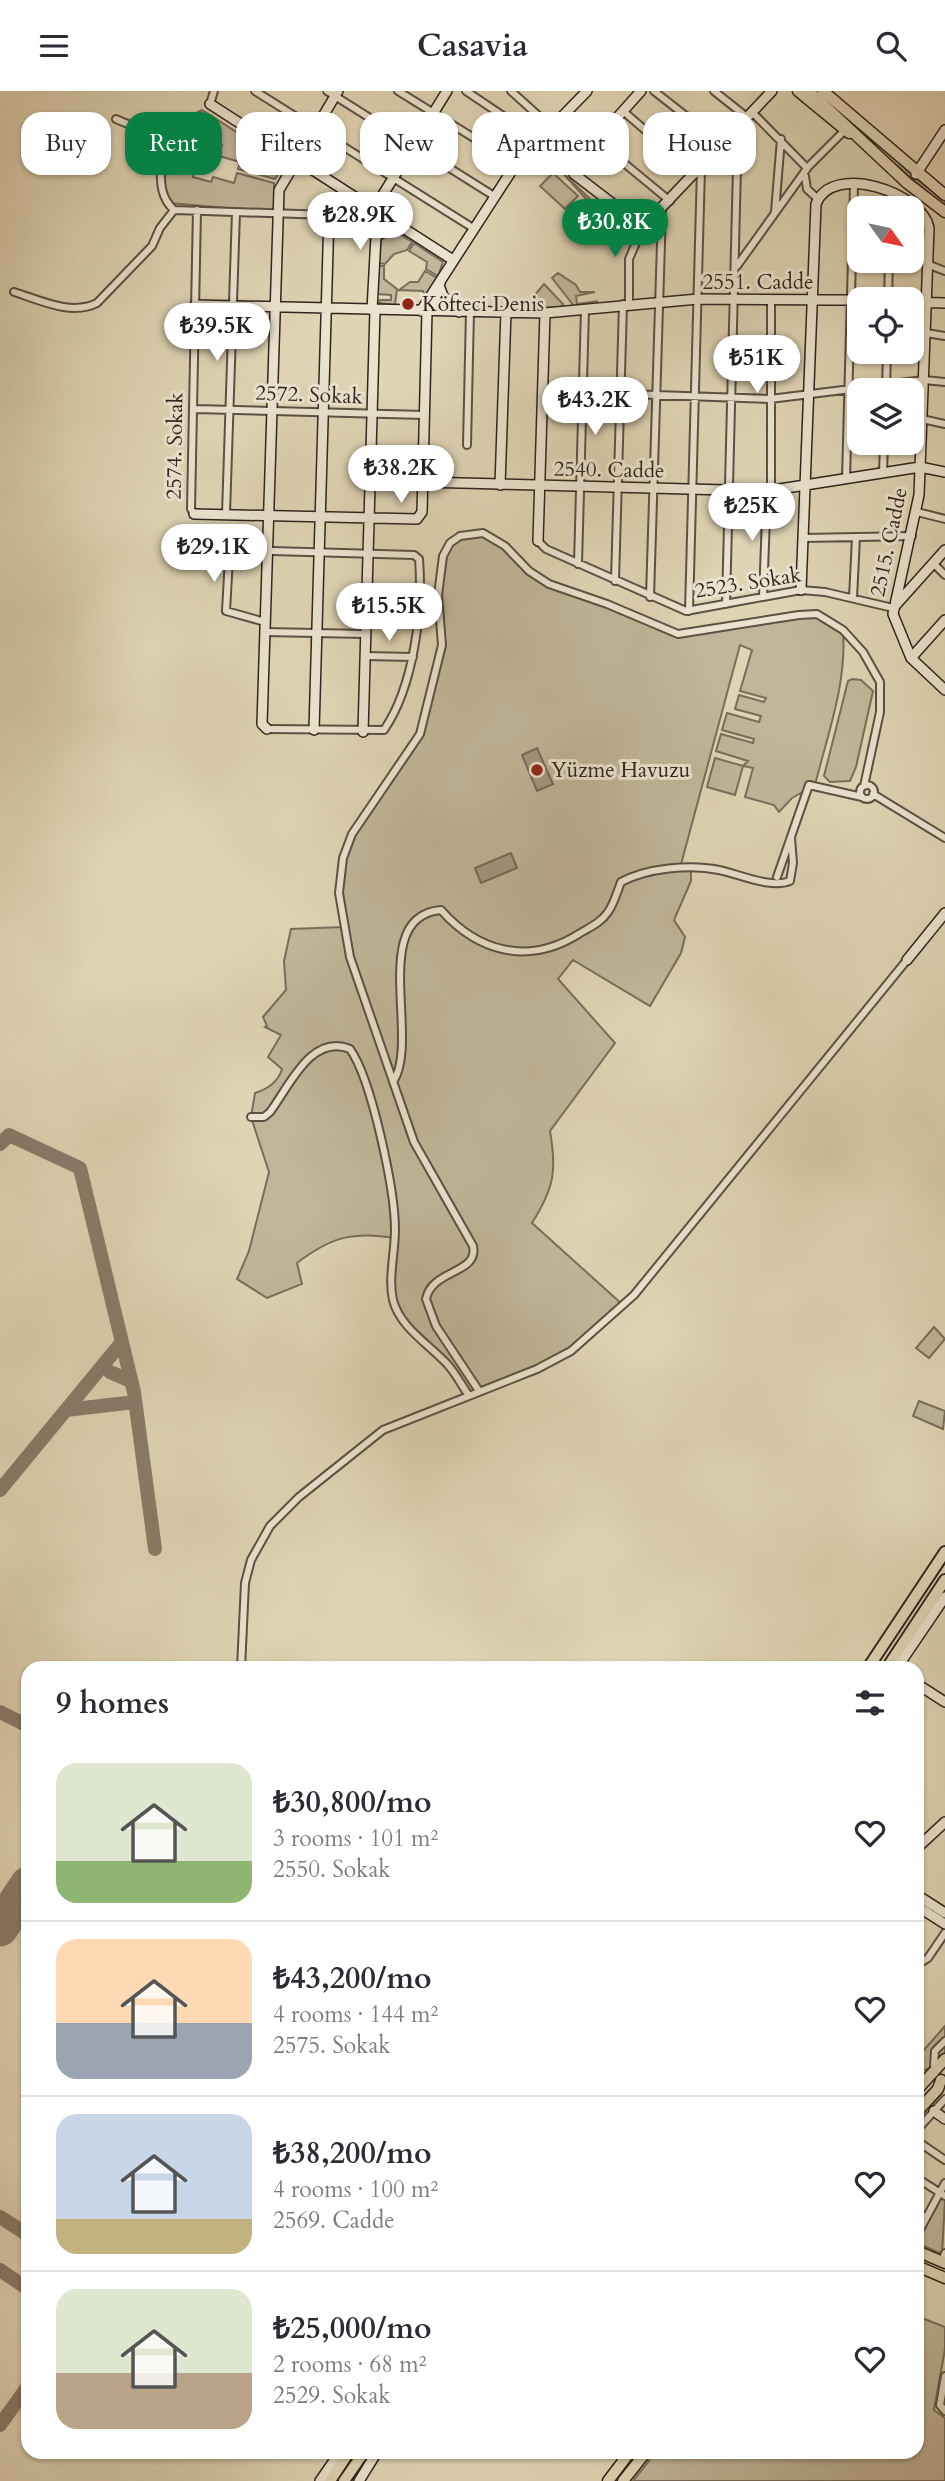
<!DOCTYPE html>
<html lang="en">
<head>
<meta charset="utf-8">
<style>
	body { margin:0; font-family:Cardo,serif; background:#f7f7f7; color:#2b2b33; height:100vh; display:flex; flex-direction:column; font-size:26px; white-space:nowrap }
	* { box-sizing:border-box; margin:0 }
	p { font-size:23px; color:#7c7c81 }
	.icon { flex:none; width:38px; height:38px; fill:none; stroke:currentColor; stroke-width:2; stroke-linecap:round; stroke-linejoin:round }
	.map { position:relative; flex:1; overflow:hidden }
	.drawer { position:absolute; left:21px; top:1570px; width:903px; height:798px; display:flex; flex-direction:column; background:#fff; border-radius:21px; box-shadow:0 2px 5px #0004 }
	.drawer>* { flex:none }
	.banner { position:absolute; left:21px; top:21px; width:903px; height:63px; display:flex; gap:14px }
	.needle { width:46px; rotate:123deg }
	.buttons { position:absolute; left:847px; top:105px; display:grid; gap:14px }
	.buttons a { display:grid; place-items:center; width:77px; height:77px; border-radius:14px; background:#fff; box-shadow:0 2px 5px #0004; font-size:35px }
	.price { position:absolute; translate:-50% -60px; padding:0 16px; border-radius:24px; background:#fff; color:#222; font-size:23px; line-height:46px; filter:drop-shadow(0 2px 4px #0008) }
	.price::after { content:''; position:absolute; left:50%; top:42px; width:21px; height:16px; margin-left:-10px; background:inherit; clip-path:polygon(0 0,100% 0,50% 100%) }
	.price.current { background:#0b8043; color:#fff }
	ul { padding:0; list-style:none }
	li { display:flex; align-items:center; gap:21px; height:175px; padding:0 35px }
	li+li { border-top:2px solid #e1e1e2 }
	li span { display:grid; place-items:center; flex:none; width:196px; height:140px; border-radius:21px; color:#555 }
	li>.icon { margin-inline-start:auto }
	span .icon { width:84px; height:84px; fill:#fffc; stroke-width:1 }
	li b { font-size:30px }
	h2 { display:flex; justify-content:space-between; align-items:center; height:84px; padding:0 35px; font-size:30px }
	.pill { padding:0 24px; border-radius:21px; background:#fff; box-shadow:0 2px 5px #0004; font-size:24px; line-height:63px }
	.pill.current { background:#0b8043; color:#fff }
	header { display:flex; justify-content:space-between; align-items:center; height:91px; padding:0 35px; background:#fff; font-size:32px; font-weight:700 }
	.map>svg:first-child { display:block }
	.green { fill:#c1b69a; stroke:#786e5c; stroke-width:2 }
	.water { fill:#a49881; stroke:#766a59; stroke-width:2 }
	.lines { fill:none; stroke-linecap:round; stroke-linejoin:round }
	.taxiway { stroke:#887c69; stroke-width:14 }
	.runway { stroke:#887c69; stroke-width:37 }
	.street-casing { stroke:#5c5144; stroke-width:10 }
	.secondary-casing { stroke:#30251e; stroke-width:12 }
	.primary-casing { stroke:#30251e; stroke-width:13 }
	.highway-casing { stroke:#30251e; stroke-width:14 }
	.street { stroke:#eae3ce; stroke-width:6 }
	.secondary { stroke:#eae3ce; stroke-width:9 }
	.primary { stroke:#dfd4b4; stroke-width:10 }
	.highway { stroke:#dfd4b4; stroke-width:10 }
	.poi-dot { fill:#8f2418; stroke:#eae3ce; stroke-width:2.5 }
	.labels { text-anchor:middle; dominant-baseline:central; stroke-width:6; stroke-linejoin:round; paint-order:stroke }
	.street-label { font-size:21px; fill:#30251e; stroke:#eae3ce }
	.poi-label { font-size:21px; fill:#30251e; stroke:#eae3ce; text-anchor:start }
</style>
</head>
<body>
<header><svg class="icon" aria-label="menu" viewBox="0 0 24 24"><path d="M4 6h16M4 12h16M4 18h16"/></svg>Casavia<svg class="icon" aria-label="search" viewBox="0 0 24 24"><circle cx="10" cy="10" r="6"/><path d="M15 15l6 6"/></svg></header>
<div class="map">
<svg width="945" height="2390" viewBox="0 0 945 2390">
	<rect width="100%" height="100%" fill="#dfd4b4"/>
	<filter id="stains"><feTurbulence type="fractalNoise" baseFrequency=".00286" numOctaves="4"/><feColorMatrix values="0 0 0 0 .2 0 0 0 0 .09 0 0 0 0 .02 0 0 0 .5 -.17"/></filter>
	<radialGradient id="worn" r=".72"><stop offset=".6" stop-color="#630" stop-opacity="0"/><stop offset="1" stop-color="#630" stop-opacity=".3"/></radialGradient>
	<!-- green -->
	<path class="green" d="M811,0H819L919,90L945,110V116Z
		M202,19L285,72L275,88L238,78L240,71L219,65L222,54L203,49L193,86L211,91L213,86L234,92L237,82L274,92V121L169,112C158,78 166,35 202,19Z
		M560,79L590,108L631,138L633,145L622,148Z
		M553,82L578,105L565,118L540,95Z
		M396,141L412,151L407,159L394,163L385,173L379,172L381,146Z
		M414,152L443,171L438,185L426,178L427,171L409,160Z
		M378,175H384V188L397,198L395,214L379,212L380,209H391V204L377,203Z
		M425,180L437,187L425,207L423,200L399,199L410,191H418Z
		M558,182L576,194L580,201H595L576,205L577,213L597,210L598,213L574,215L552,187Z
		M544,193L563,213L561,216L539,217L534,205Z
		M483,442L494,446L536,486L678,543L817,523L843,539C847,592 828,642 815,694L792,707L779,721L774,714L745,706L753,677L743,675L735,704L707,696L715,667L743,675L748,670L716,660L721,643L753,652L754,648L722,639L727,622L759,631L761,625L735,618L739,604L764,611L766,607L740,600L752,559L740,554L680,777L691,776V790L674,829L685,846L681,862L650,915L573,869L558,888L615,952L550,1040C557,1080 554,1097 532,1132L623,1214L571,1260L469,1305L451,1276L407,1235L393,1210L395,1147C353,1140 331,1146 297,1172L302,1193L267,1207L237,1188L249,1160L269,1081L251,1026L255,1002C268,998 278,991 282,978L268,966L281,944L265,936L267,935L263,926L286,899L284,870L291,838L343,836L340,790L352,743L420,643L442,554L438,504L443,465L460,445Z
		M852,588L861,589L873,600L856,676L850,690L830,691L824,685L848,590Z
		M934,1236L945,1248L929,1267L916,1257Z
		M919,1310L945,1320L943,1338L913,1325Z
		M945,1935V1968L934,1976L917,1981V1967Z
		M941,2107L945,2109L942,2163L917,2152Z
		M917,2225L945,2236V2258L934,2319L945,2327V2390H633L656,2361H917Z"/>
	<!-- water -->
	<path class="water" d="M537,657L553,693L537,700L522,664Z
		M511,762L517,777L481,792L475,777Z"/>
	<g class="lines">
		<!-- taxiway -->
		<path class="taxiway" d="M0,1053L9,1044L80,1077L134,1301L155,1458
			M110,1281L131,1290
			M66,1319L135,1311
			M0,1399L122,1251
			M0,1621L28,1635
			M0,2126L28,2144
			M0,2179L28,2198
			M0,2334L28,2295"/>
		<!-- runway -->
		<path class="runway" d="M0,1837L28,1794"/>
		<defs>
			<path id="street" d="M255,0L473,137
				M327,0L494,105
				M398,0L516,73
				M466,0L539,49L562,70
				M511,0L551,36
				M654,0L723,54
				M714,0L748,27
				M210,13L214,0
				M623,20L696,83
				M753,22L807,77
				M116,28C127,33 143,38 152,46C171,65 149,96 174,119L329,124L373,119
				M596,49L670,110
				M805,85L807,98L818,108
				M891,117L892,101
				M775,121L781,48
				M927,173L945,180
				M737,175L808,76L844,40
				M14,201C40,209 71,225 97,212L152,155L160,137L174,119
				M771,208V399
				M888,208L889,170
				M629,213V168L643,136
				M926,242L945,245
				M886,299L887,261
				M542,300L770,308L924,289L945,291
				M194,318L424,324
				M922,328L945,333
				M467,354L470,221
				M883,382L884,352
				M846,388L854,94
				M917,421L945,428
				M194,423L191,418L197,119
				M226,423L236,121
				M803,447L912,445
				M538,450L546,458L686,520L801,499L825,501L893,517
				M204,458L414,464L419,468C423,520 414,595 384,639L267,638
				M234,458L229,467L226,520L265,531
				M933,472L945,484
				M578,473L585,218
				M615,490L623,213
				M650,506L662,119
				M763,506L767,400
				M853,507L856,446
				M726,513L738,37
				M689,520L701,77
				M265,541L366,543
				M365,565L413,566
				M860 701a7 7 0 1 1 14 0a7 7 0 1 1-14 0Z
				M873,703L945,747
				M777,786L809,694L862,706
				M393,991C421,950 368,825 441,819C478,861 528,874 577,844C588,837 601,832 608,821C614,813 617,801 621,791C647,777 690,773 719,779C739,783 771,798 790,790L793,772L791,747
				M251,1026H264L270,1021C289,996 311,942 350,958C372,989 395,1100 395,1139C395,1161 388,1188 393,1209C400,1237 430,1254 448,1274C456,1283 462,1295 469,1305
				M479,1300L436,1235L426,1208C432,1178 479,1183 473,1155L414,1051L350,866L339,802L343,767L352,743L420,643L442,554L438,504L443,465L450,452L460,445L483,442L505,455L529,480L549,493L607,513L678,543L799,524L817,523L843,539L863,561L880,591V621L864,695
				M241,1577L245,1492L251,1469L270,1435L299,1406L383,1339L537,1278L571,1260L634,1204L907,869
				M917,1874L928,1867L945,1842
				M934,1976L935,1960L945,1950
				M917,2039L945,2008
				M917,2050L945,2069
				M917,2087L945,2105
				M917,2121L926,2127
				M917,2144L945,2092
				M944,2165L945,2162
				M945,2285L940,2314L945,2320"/>
			<path id="secondary" d="M641,0L572,77L574,83L643,136L772,0
				M210,13L453,169
				M916,83L945,39
				M374,118L447,0
				M441,189L516,73L587,0
				M439,194L443,205L459,221
				M912,211L945,212
				M195,214L545,222L698,208L859,209
				M372,219L376,145L399,134
				M421,220L441,189L430,220
				M422,391L767,400L920,376L945,381
				M500,394L506,221
				M194,423L417,428L422,421L427,220
				M538,450L545,222
				M801,499L816,113C832,71 922,101 929,137L919,404L893,523L911,567L945,599
				M894,516L945,459
				M911,567L945,529
				M267,638L262,633L279,99L338,0
				M314,639L329,124
				M363,641L375,219
				M907,869L945,822
				M889,1575L903,1568L945,1506
				M917,1593L945,1611
				M917,1757L945,1731
				M917,1804L945,1822
				M917,1815L945,1833
				M934,2020L945,2028
				M320,2390L340,2361
				M359,2390L377,2361"/>
			<path id="primary" d="M798,0L849,42
				M809,0L907,92L945,121
				M823,0L945,104
				M917,1999L945,1968
				M917,2021L938,1998L941,1989
				M917,2160L945,2172
				M917,2175L945,2187
				M608,2390L630,2361
				M623,2390L646,2361"/>
			<path id="highway" d="M868,1577L945,1461
				M887,1577L945,1489
				M330,2390L349,2361
				M344,2390L364,2361"/>
		</defs>
		<!-- street casing -->
		<use href="#street" class="street-casing"/>
		<!-- secondary casing -->
		<use href="#secondary" class="secondary-casing"/>
		<!-- primary casing -->
		<use href="#primary" class="primary-casing"/>
		<!-- highway casing -->
		<use href="#highway" class="highway-casing"/>
		<!-- street -->
		<use href="#street" class="street"/>
		<!-- secondary -->
		<use href="#secondary" class="secondary"/>
		<!-- primary -->
		<use href="#primary" class="primary"/>
		<!-- highway -->
		<use href="#highway" class="highway"/>
	</g>
	<!-- markers -->
	<g class="poi-dot">
		<circle cx="408" cy="213" r="7"/>
		<circle cx="537" cy="679" r="7"/>
	</g>
	<g class="labels">
		<!-- street labels -->
		<g class="street-label">
			<text x="758" y="191">2551. Cadde</text>
			<text transform="translate(309 304) rotate(2)">2572. Sokak</text>
			<text transform="translate(175 355) rotate(-89)">2574. Sokak</text>
			<text transform="translate(609 379) rotate(1)">2540. Cadde</text>
			<text transform="translate(889 451) rotate(-78)">2515. Cadde</text>
			<text transform="translate(748 492) rotate(-9)">2523. Sokak</text>
		</g>
		<!-- poi labels -->
		<g class="poi-label">
			<text x="422" y="213">Köfteci Denis</text>
			<text x="551" y="679">Yüzme Havuzu</text>
		</g>
	</g>
	<rect width="100%" height="100%" filter="url(#stains)"/>
	<rect width="100%" height="100%" fill="url(#worn)"/>
</svg>
<div class="buttons">
<a><svg class="needle" viewBox="-14 -14 28 28"><path d="M0-13l5 13h-10z" fill="#e53935"/><path d="M0 13l5-13h-10z" fill="#7c7c81"/></svg></a>
<a><svg class="icon" aria-label="locate" viewBox="0 0 24 24"><circle cx="12" cy="12" r="6"/><path d="M12 2v4M12 18v4M2 12h4M18 12h4"/></svg></a>
<a><svg class="icon" aria-label="layers" viewBox="0 0 24 24"><path d="M12 4l9 5-9 5-9-5zM3 14l9 5 9-5"/></svg></a>
</div>
<b class="price" style="left:360px;top:161px">₺28.9K</b>
<b class="price current" style="left:615px;top:168px">₺30.8K</b>
<b class="price" style="left:217px;top:272px">₺39.5K</b>
<b class="price" style="left:757px;top:304px">₺51K</b>
<b class="price" style="left:595px;top:346px">₺43.2K</b>
<b class="price" style="left:401px;top:414px">₺38.2K</b>
<b class="price" style="left:752px;top:452px">₺25K</b>
<b class="price" style="left:214px;top:493px">₺29.1K</b>
<b class="price" style="left:389px;top:552px">₺15.5K</b>
<div class="banner">
<a class="pill">Buy</a>
<a class="pill current">Rent</a>
<a class="pill">Filters</a>
<a class="pill">New</a>
<a class="pill">Apartment</a>
<a class="pill">House</a>
</div>
<section class="drawer">
<h2>9 homes<svg class="icon" aria-label="filters" viewBox="0 0 24 24"><path d="M4 7h16M4 17h16"/><circle cx="9" cy="7" r="2"/><circle cx="15" cy="17" r="2"/></svg></h2>
<ul>
<li><span style="background:linear-gradient(#dfe7d0 70%,#8fb573 0)"><svg class="icon" aria-label="home" viewBox="0 0 24 24"><path d="M3 11l9-7 9 7M6 9v11h12V9"/></svg></span><div><b>₺30,800/mo</b><p>3 rooms · 101 m²</p><p>2550. Sokak</p></div><svg class="icon" aria-label="heart" viewBox="0 0 24 24"><path d="M12 20l-8-8c-3-5 5-10 8-4 3-6 11-1 8 4z"/></svg></li>
<li><span style="background:linear-gradient(#ffd9b3 60%,#9aa5b1 0)"><svg class="icon" aria-label="home" viewBox="0 0 24 24"><path d="M3 11l9-7 9 7M6 9v11h12V9"/></svg></span><div><b>₺43,200/mo</b><p>4 rooms · 144 m²</p><p>2575. Sokak</p></div><svg class="icon" aria-label="heart" viewBox="0 0 24 24"><path d="M12 20l-8-8c-3-5 5-10 8-4 3-6 11-1 8 4z"/></svg></li>
<li><span style="background:linear-gradient(#c9d6e8 75%,#c2b280 0)"><svg class="icon" aria-label="home" viewBox="0 0 24 24"><path d="M3 11l9-7 9 7M6 9v11h12V9"/></svg></span><div><b>₺38,200/mo</b><p>4 rooms · 100 m²</p><p>2569. Cadde</p></div><svg class="icon" aria-label="heart" viewBox="0 0 24 24"><path d="M12 20l-8-8c-3-5 5-10 8-4 3-6 11-1 8 4z"/></svg></li>
<li><span style="background:linear-gradient(#dfe7d0 60%,#b9a48a 0)"><svg class="icon" aria-label="home" viewBox="0 0 24 24"><path d="M3 11l9-7 9 7M6 9v11h12V9"/></svg></span><div><b>₺25,000/mo</b><p>2 rooms · 68 m²</p><p>2529. Sokak</p></div><svg class="icon" aria-label="heart" viewBox="0 0 24 24"><path d="M12 20l-8-8c-3-5 5-10 8-4 3-6 11-1 8 4z"/></svg></li>
</ul>
</section>
</div>
</body>
</html>
